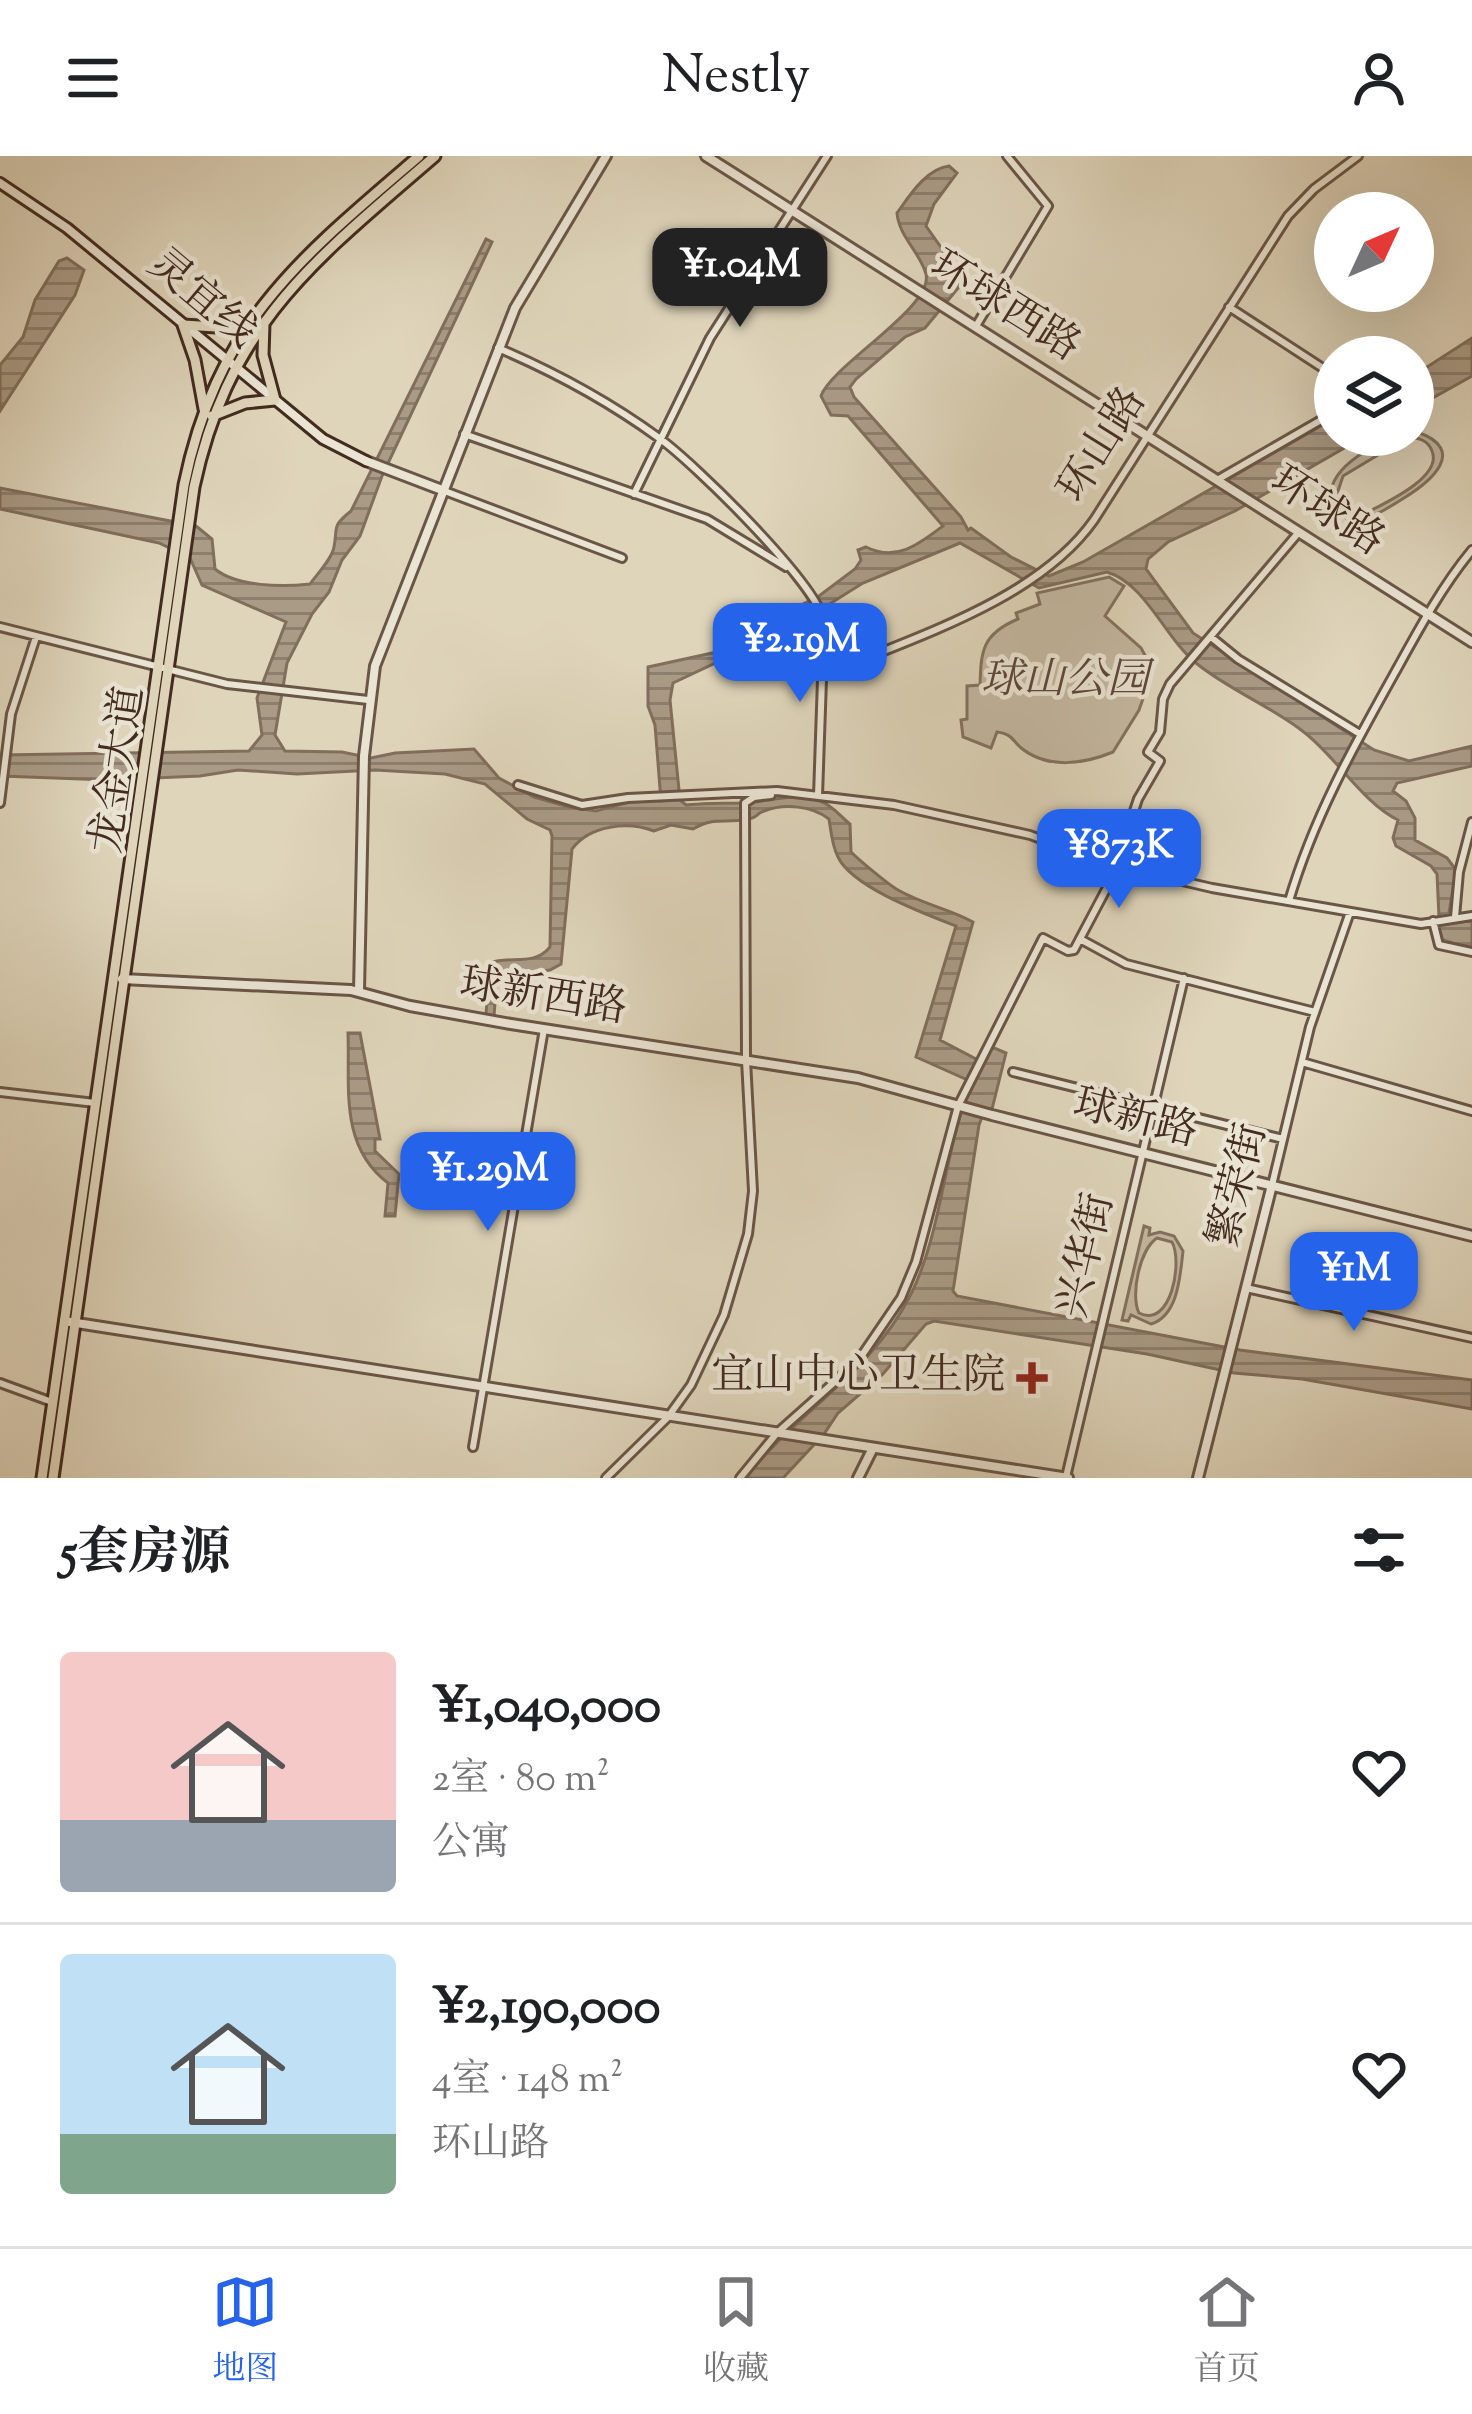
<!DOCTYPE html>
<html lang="zh">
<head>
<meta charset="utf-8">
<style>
	body { margin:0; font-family:"Sorts Mill Goudy","Noto Serif SC",serif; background:#f2f2f2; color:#202124; height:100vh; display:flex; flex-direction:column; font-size:45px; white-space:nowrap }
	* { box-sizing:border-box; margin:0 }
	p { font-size:39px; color:#757577 }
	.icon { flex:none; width:66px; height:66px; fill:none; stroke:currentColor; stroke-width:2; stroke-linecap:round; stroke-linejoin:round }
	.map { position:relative; height:1322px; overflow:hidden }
	.drawer { display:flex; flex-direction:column; background:#fff; flex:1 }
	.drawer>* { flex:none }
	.needle { width:78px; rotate:46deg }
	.buttons { position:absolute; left:1314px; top:36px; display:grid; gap:24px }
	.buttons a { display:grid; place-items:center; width:120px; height:120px; border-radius:50%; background:#fff; box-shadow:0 12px 48px #0002; font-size:60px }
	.price { position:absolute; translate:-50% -102px; padding:0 27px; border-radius:24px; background:#2563eb; color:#fff; font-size:39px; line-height:78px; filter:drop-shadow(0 3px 6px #0008) }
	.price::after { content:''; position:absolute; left:50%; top:72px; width:36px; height:27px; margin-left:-18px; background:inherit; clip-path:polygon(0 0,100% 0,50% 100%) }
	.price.on { background:#222; color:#fff }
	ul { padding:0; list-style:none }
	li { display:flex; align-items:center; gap:36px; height:300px; padding:0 60px }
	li+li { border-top:3px solid #e0e0e0 }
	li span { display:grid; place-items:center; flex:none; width:336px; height:240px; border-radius:12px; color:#555 }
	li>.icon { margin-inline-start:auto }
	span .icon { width:144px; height:144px; fill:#fffc; stroke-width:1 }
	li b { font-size:51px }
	h2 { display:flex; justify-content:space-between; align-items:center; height:144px; padding:0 60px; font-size:51px }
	header { display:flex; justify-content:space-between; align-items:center; height:156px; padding:0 60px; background:#fff; font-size:54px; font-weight:600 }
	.dock { display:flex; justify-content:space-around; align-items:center; height:168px; border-top:3px solid #e0e0e0; background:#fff; font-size:33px; color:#757577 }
	.dock a { display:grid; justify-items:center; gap:6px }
	.dock .on { color:#2563eb }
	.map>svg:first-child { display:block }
	.green { fill:#c4b8a1; stroke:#847260; stroke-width:3; fill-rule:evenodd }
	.water { fill:url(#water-rules); stroke:#816e5d; stroke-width:3 }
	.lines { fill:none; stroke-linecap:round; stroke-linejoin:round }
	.minor-casing { stroke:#6a5647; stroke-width:12 }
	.tertiary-casing { stroke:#6a5647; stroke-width:14 }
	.secondary-casing { stroke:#432b20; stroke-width:14 }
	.primary-casing { stroke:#432b20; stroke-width:15 }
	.minor { stroke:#eae4d3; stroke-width:6 }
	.tertiary { stroke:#eae4d3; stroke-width:8 }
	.secondary { stroke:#eae4d3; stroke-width:8 }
	.primary { stroke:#dfd5bb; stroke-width:9 }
	.poi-dot { fill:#8f2418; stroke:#eae4d3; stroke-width:4.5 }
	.labels { text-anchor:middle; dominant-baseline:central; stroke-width:9; stroke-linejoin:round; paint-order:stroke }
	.street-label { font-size:42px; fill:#432b20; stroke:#eae4d3 }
	.park-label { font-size:42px; font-style:italic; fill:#5d473a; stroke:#eae4d3 }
	.poi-label { font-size:42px; fill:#432b20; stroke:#eae4d3; text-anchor:end }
</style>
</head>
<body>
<header><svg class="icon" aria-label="menu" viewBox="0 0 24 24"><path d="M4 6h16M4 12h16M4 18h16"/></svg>Nestly<svg class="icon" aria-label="person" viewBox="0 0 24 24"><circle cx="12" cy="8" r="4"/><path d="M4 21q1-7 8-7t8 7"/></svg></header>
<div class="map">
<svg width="1472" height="1322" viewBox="0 0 1472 1322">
	<defs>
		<pattern id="water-rules" width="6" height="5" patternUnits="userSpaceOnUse" patternTransform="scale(3)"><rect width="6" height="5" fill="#aa9b86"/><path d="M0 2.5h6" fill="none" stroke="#8c7f6d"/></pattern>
	</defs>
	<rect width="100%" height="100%" fill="#dfd5bb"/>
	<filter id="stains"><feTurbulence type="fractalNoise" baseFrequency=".00167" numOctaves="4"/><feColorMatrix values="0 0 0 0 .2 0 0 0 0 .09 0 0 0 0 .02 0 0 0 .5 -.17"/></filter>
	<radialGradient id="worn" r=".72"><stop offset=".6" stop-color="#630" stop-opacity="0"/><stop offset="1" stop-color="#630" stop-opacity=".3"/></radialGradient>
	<!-- green -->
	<path class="green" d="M1415,268L1417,276C1469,294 1430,326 1404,342C1377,359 1338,385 1331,334C1337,306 1386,279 1413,279ZM1408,281C1419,282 1428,284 1432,295C1443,321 1385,347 1366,357C1351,359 1341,352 1337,338L1343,320Z
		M1109,421L1124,430L1105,460L1141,492L1153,514L1139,554L1113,596C1084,608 1047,614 1020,591C1011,582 1011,578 997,576L991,592L963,581L961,564L967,563V530L980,529C981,495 982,478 1018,463L1016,457L1040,448L1037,437Z
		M1144,1070L1150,1072L1149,1079L1160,1076L1174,1080L1183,1095C1180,1121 1178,1160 1151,1168L1131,1159L1128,1165L1122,1164ZM1157,1082L1172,1086C1183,1106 1171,1173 1139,1157C1130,1139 1140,1093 1157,1082Z"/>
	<!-- water -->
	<path class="water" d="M949,10L957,17L934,48L926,70L959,117V131L925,172L905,181L856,223L850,231L854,241L961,361L968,374L971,372L1011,401L1049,420L1083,406L1335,262V279H1367L1235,355L1168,386L1148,403L1146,413L1193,477L1374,594L1409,605L1472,590V610L1397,627L1393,635L1406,645L1415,662V684L1447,702L1456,714L1449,757L1451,763L1472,766V793L1440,783L1437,718L1431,710L1396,690L1393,682L1398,664C1364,648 1336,601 1305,577C1271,550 1229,534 1196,507C1165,482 1146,428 1107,416L1039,432L960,387L863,427L780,479L760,497L722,504L673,527L670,544L680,644L686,649C706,647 725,647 744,647C767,646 794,636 820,645C831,648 841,661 850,668L851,696C859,704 889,729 898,734C922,748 950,753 973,766L940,884L980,905L992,891L1006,897L992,953H985L979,969L953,1135L957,1140L1240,1194L1472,1224V1253L1302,1223L1234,1217L1147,1198L934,1165L926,1168L882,1219L838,1257L824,1278L783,1322H745C798,1255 871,1218 911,1138C942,1076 944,993 972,926L916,901L956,770C925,758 852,731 838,701C832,690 831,675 829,663C812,650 785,647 764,655C754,659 759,661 748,663C724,668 715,660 693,673L671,669L654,675C628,665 590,669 572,693L561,808L550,814L497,821L494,860L486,858L490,807C510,799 534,811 550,791L552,680L550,674L527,663L485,628L445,618L375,614L297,618L238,614L200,620L108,624L0,620V599L249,595L262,579L257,542L286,466L202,429L190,402L159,387L0,353V332L196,370L212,383L215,413C237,431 283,431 310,428C317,418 332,403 334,391C338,371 331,371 351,355L486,83L492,86L382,320L360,380L342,404L329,436L312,458L287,507L275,579L285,595L342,596L371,602L395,597L474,593L499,622L534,641L569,651L596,655L637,644L661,645L655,569L648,550V511L749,489L791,454L819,440L855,413L861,404L858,394L866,391C896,406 918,389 943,370L848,260L831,259L821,240C832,209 934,151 926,118C920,96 899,81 897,57C910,39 926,13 949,10Z
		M67,102L84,114L75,139L0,255V209L23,181L35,144L59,105Z
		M1472,182V220L1413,253V220Z
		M348,877H360L380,983H375V995L399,1018L395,1060H385L388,1027C339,990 350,931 348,877Z"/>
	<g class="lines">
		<defs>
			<path id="minor" d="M1229,151L1335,220
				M976,170L1048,50L1007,0
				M498,192C552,215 611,247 659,282C695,308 815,426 824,465L818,640
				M464,278L707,363L786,411
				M1217,324L1335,256
				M442,334L622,402
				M634,338L710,182L827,0
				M0,471L227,528L368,544
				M1211,481L1238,503L1360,578
				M822,520C911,482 1037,445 1094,364L1288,60L1314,33L1358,0
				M518,629L582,649L628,642L777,635L894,649L1030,679L1105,707L1212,732L1421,768L1472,760
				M0,647L11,558L36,481
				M1289,745C1314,660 1355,588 1398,511C1420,471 1443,429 1472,394
				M1455,761L1459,716L1472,666
				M1433,765L1439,789L1472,796
				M1080,783L1126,808L1315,856
				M1302,906L1472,955
				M1013,916L1283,983
				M0,936L95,947
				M1272,1029L1310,871L1350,756
				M1246,1132L1472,1182
				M0,1227L52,1246
				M473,1291L544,873
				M1066,1321L1184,822
				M606,1322L668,1261L691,1229L724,1159L748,1078L753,1035L746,904L745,647L754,641L771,639
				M740,1322L777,1277L858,1205L901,1142L916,1106L958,950L1043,782L1068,795L1074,794L1111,724L1138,643L1160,605L1148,596L1160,576L1163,543L1170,528L1299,376"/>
			<path id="tertiary" d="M706,0L1472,486
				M366,305L442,334
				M122,823L351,834L410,850L511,868L858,922L992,959L1472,1080
				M359,835L364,600L375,510L515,152L606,0
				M64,1165L1068,1322
				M858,1322L873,1292
				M1198,1322L1272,1029"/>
			<path id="secondary" d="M0,27L67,72L323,283L366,305"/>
			<path id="primary" d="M204,253L195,204L183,169L216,171L252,159
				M212,260L245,247L275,244L263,199L264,167
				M42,1322L184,329C217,167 300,102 419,0
				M53,1322L194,331C229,167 316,103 435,0"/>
		</defs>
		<!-- minor casing -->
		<use href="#minor" class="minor-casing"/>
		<!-- tertiary casing -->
		<use href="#tertiary" class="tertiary-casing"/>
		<!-- secondary casing -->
		<use href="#secondary" class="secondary-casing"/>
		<!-- primary casing -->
		<use href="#primary" class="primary-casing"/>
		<!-- minor -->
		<use href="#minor" class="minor"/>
		<!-- tertiary -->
		<use href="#tertiary" class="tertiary"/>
		<!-- secondary -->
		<use href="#secondary" class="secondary"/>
		<!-- primary -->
		<use href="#primary" class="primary"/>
	</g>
	<!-- markers -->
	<path class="poi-dot" d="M1026 1204h12v12h12v12h-12v12h-12v-12h-12v-12h12z"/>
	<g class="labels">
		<!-- street labels -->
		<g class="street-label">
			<text transform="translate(201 144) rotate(40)">灵宜线</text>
			<text transform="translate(1004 152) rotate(32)">环球西路</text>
			<text transform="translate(1104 290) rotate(-58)">环山路</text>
			<text transform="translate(1326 357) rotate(33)">环球路</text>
			<text transform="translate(120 614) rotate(-82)">龙金大道</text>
			<text transform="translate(543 842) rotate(9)">球新西路</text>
			<text transform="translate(1135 964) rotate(14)">球新路</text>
			<text transform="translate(1240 1030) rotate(-76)">繁荣街</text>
			<text transform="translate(1088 1100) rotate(-77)">兴华街</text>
		</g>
		<!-- park labels -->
		<g class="park-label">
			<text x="1065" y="526">球山公园</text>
		</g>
		<!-- poi labels -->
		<g class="poi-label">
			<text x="1005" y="1222">宜山中心卫生院</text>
		</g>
	</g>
	<rect width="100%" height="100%" filter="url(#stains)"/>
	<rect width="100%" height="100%" fill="url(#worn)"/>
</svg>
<div class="buttons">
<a><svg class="needle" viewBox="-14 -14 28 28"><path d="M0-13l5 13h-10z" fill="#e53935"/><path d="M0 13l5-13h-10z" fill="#757577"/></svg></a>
<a><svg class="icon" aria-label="layers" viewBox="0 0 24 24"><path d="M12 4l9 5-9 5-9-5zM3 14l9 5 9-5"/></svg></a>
</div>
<b class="price on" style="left:740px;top:174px">¥1.04M</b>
<b class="price" style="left:800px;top:549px">¥2.19M</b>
<b class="price" style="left:1119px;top:755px">¥873K</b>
<b class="price" style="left:488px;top:1078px">¥1.29M</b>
<b class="price" style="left:1354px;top:1178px">¥1M</b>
</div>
<section class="drawer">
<h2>5套房源<svg class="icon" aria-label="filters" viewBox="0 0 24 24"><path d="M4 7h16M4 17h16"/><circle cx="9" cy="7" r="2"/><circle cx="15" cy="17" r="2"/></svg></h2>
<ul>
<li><span style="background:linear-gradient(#f6c9c9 70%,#9aa5b1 0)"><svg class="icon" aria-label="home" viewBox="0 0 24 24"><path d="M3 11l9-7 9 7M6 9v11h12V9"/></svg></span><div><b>¥1,040,000</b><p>2室 · 80 m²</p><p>公寓</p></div><svg class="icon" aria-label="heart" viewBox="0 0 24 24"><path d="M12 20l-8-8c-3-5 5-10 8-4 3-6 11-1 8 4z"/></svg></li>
<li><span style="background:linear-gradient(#bfe0f5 75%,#7fa58c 0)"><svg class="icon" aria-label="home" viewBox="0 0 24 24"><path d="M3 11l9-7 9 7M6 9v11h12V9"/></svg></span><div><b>¥2,190,000</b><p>4室 · 148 m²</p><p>环山路</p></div><svg class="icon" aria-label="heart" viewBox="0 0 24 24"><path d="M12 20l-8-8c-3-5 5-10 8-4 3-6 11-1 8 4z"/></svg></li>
</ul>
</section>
<nav class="dock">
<a class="on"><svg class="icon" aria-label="map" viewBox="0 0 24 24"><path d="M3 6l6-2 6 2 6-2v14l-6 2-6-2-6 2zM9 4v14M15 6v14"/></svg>地图</a>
<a><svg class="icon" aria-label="saved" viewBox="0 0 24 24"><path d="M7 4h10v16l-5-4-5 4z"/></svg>收藏</a>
<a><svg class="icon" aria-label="home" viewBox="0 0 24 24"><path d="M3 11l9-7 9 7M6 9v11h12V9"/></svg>首页</a>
</nav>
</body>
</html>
